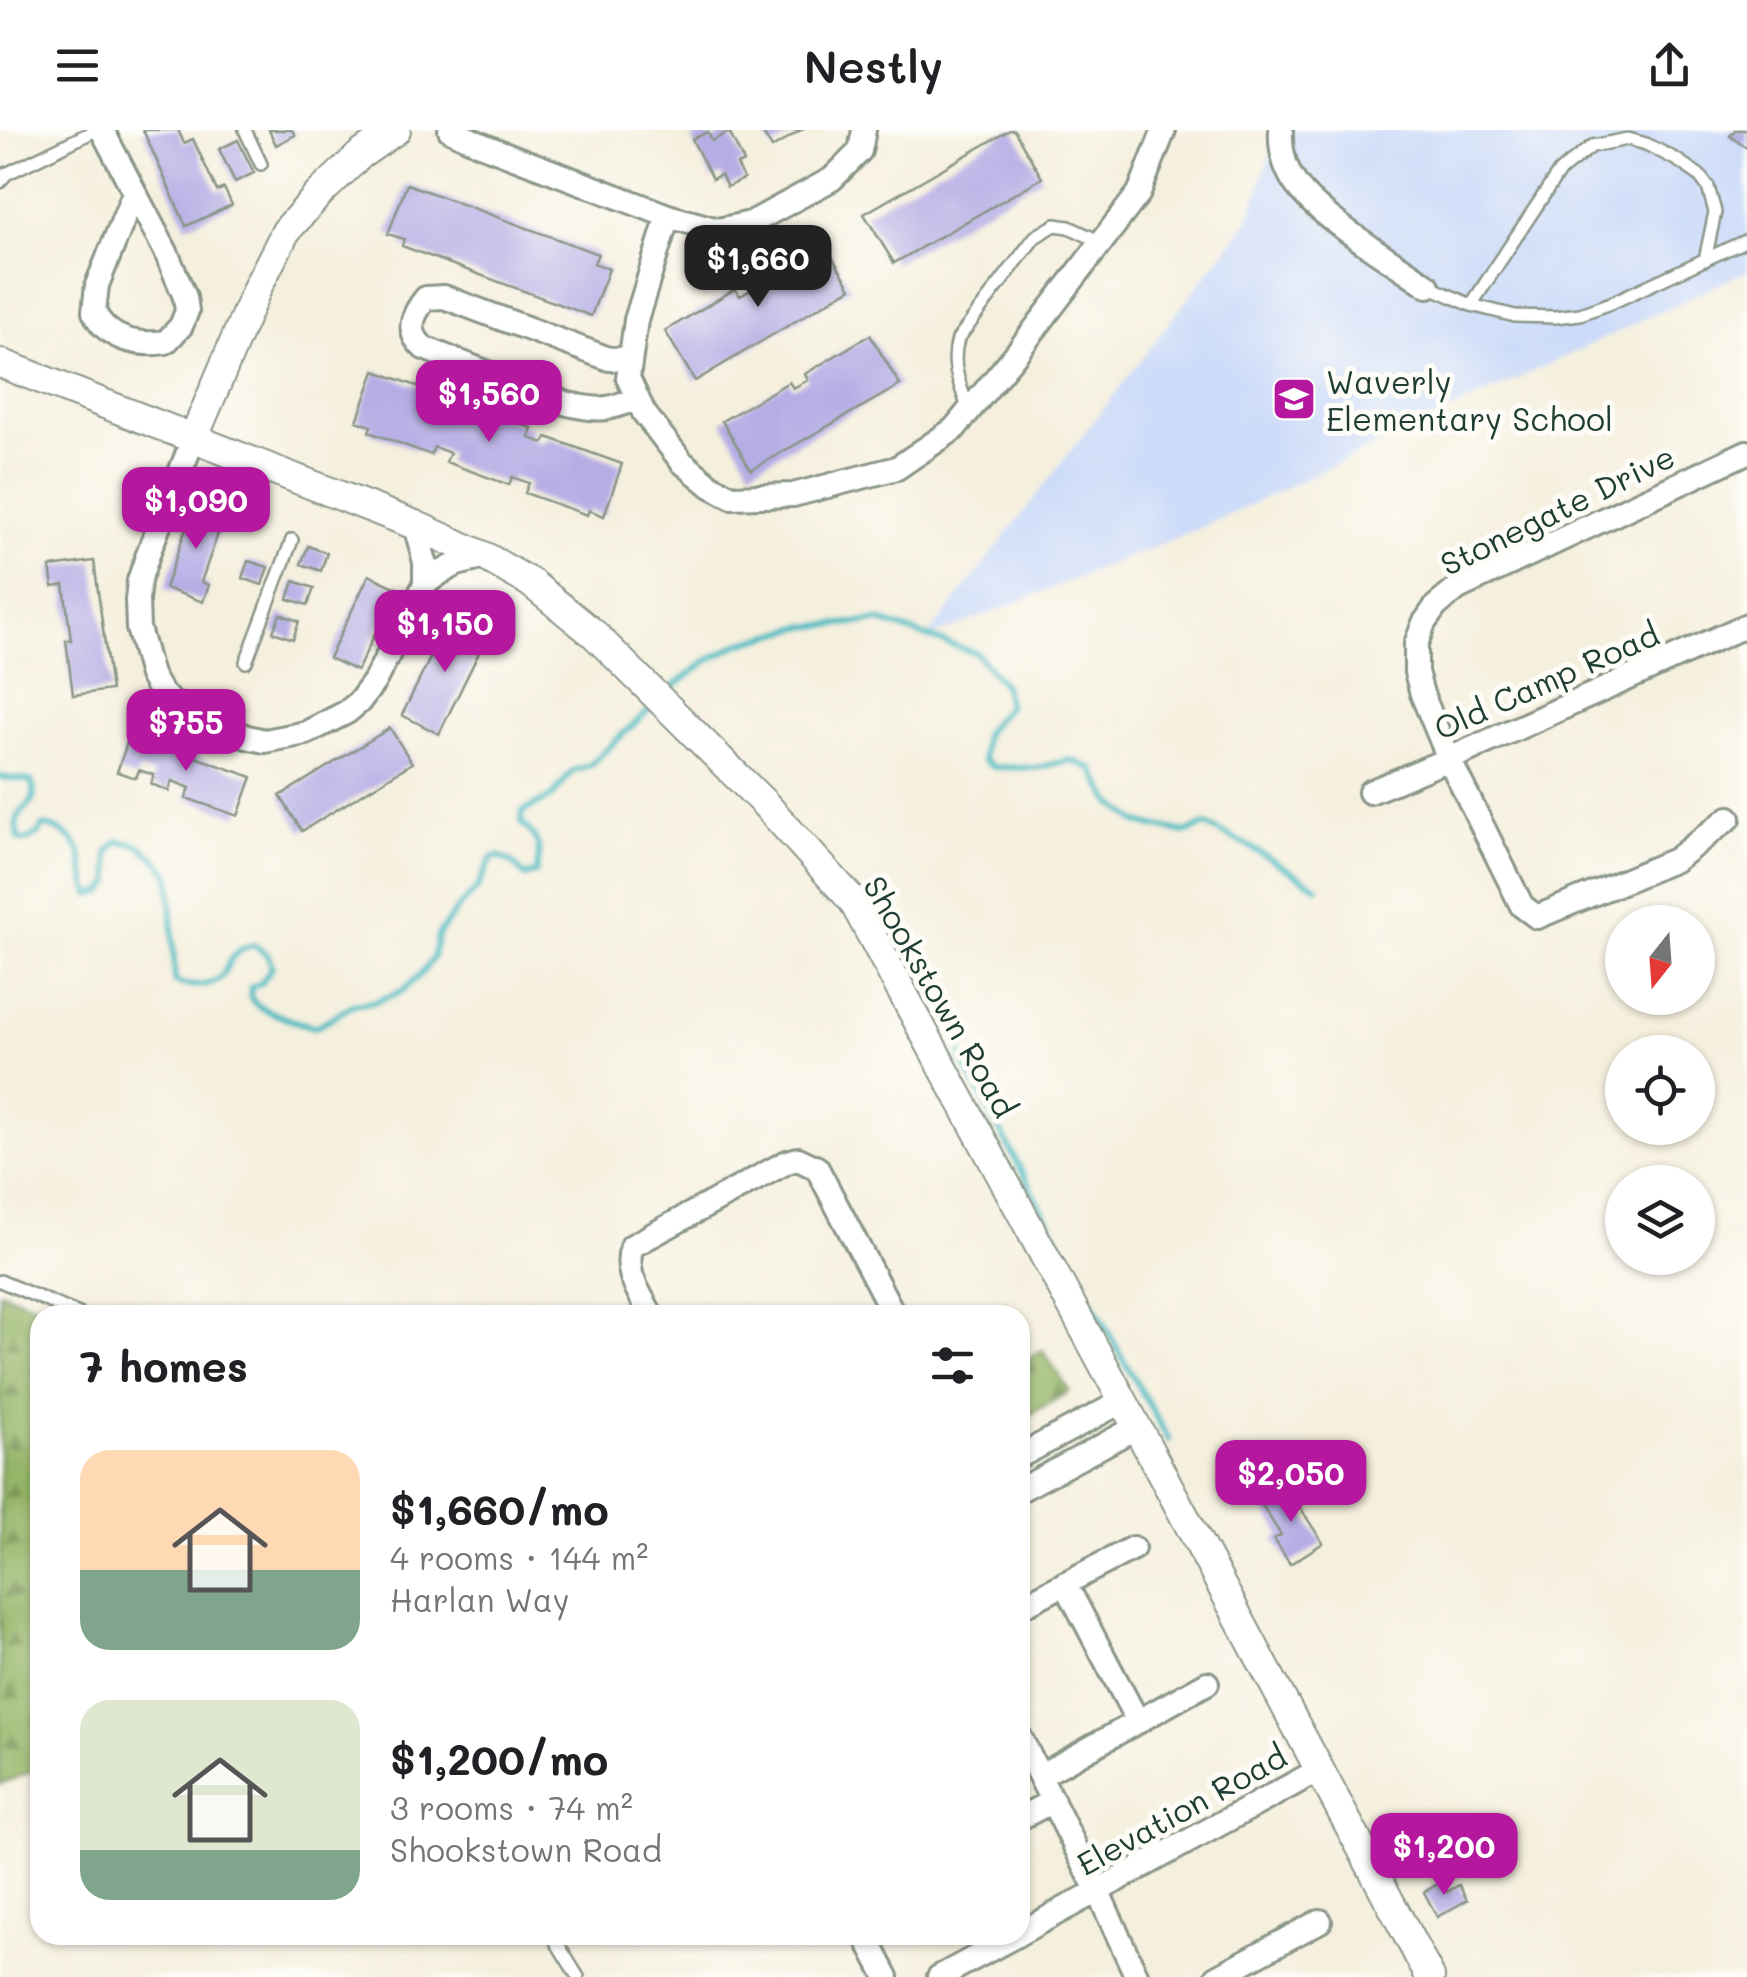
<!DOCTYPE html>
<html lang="en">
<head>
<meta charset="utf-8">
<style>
	body { margin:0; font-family:Mali,sans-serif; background:#f6f6f6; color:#202124; height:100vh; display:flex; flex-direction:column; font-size:38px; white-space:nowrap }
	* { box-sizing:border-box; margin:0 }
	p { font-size:32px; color:#757577 }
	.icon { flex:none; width:55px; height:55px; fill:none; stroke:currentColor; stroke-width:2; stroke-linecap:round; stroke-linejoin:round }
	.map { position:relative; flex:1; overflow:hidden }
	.panel { position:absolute; left:30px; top:1175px; width:1000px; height:640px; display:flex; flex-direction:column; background:#fff; border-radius:30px; box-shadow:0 2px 8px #0004 }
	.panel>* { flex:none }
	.needle { width:65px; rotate:197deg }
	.controls { position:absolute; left:1605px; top:775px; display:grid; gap:20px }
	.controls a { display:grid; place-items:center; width:110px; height:110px; border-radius:50%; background:#fff; box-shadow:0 2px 8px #0004; font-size:50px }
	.price { position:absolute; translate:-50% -85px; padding:0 22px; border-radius:20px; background:#b5179e; color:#fff; font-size:32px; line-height:65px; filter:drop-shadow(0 2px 5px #0008) }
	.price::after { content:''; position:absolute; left:50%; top:60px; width:30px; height:22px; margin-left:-15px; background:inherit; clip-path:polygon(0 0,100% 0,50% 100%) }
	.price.current { background:#222; color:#fff }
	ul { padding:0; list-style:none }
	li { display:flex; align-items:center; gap:30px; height:250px; padding:0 50px }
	li span { display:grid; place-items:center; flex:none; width:280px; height:200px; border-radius:30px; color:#555 }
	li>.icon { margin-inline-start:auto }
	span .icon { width:120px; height:120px; fill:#fffc; stroke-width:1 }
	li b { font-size:42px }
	h2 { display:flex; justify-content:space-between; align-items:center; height:120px; padding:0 50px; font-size:42px }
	header { display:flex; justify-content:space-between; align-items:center; height:130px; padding:0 50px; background:#fff; font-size:45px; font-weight:600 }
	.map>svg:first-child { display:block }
	.built { fill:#ccdbf9 }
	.forest { fill:url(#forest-firs); stroke:#5a794e; stroke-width:2.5 }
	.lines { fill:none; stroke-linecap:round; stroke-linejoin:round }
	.stream { stroke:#4dbcc3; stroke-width:6 }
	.building { fill:#b6ade5 }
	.service-casing { stroke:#8a9688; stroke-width:16 }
	.minor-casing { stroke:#8a9688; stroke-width:28 }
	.tertiary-casing { stroke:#8a9688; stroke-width:32 }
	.service { stroke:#fff; stroke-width:11 }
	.minor { stroke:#fff; stroke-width:22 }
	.tertiary { stroke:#fff; stroke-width:28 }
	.labels { text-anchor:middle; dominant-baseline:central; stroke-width:10; stroke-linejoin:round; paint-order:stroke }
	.poi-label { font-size:32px; fill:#1f3d34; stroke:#fdfcf7; text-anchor:start }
	.street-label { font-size:32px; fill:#1f3d34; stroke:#fdfcf7 }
</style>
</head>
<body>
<header><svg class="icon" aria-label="menu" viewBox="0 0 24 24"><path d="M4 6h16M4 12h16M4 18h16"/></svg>Nestly<svg class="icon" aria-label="share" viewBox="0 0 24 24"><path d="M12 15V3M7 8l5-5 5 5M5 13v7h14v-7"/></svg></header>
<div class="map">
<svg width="1747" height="1847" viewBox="0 0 1747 1847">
	<defs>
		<pattern id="forest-firs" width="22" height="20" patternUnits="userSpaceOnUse" patternTransform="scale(2.5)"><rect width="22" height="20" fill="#95b568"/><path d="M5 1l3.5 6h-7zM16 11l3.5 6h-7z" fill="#799456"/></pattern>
	</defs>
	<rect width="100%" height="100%" fill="#fdfcf7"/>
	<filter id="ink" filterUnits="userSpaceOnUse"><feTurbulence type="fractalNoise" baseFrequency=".01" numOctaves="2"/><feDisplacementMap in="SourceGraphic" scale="20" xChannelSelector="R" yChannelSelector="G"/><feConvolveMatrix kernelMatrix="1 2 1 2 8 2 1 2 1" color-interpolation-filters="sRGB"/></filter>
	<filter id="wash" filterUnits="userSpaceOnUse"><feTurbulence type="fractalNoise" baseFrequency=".0048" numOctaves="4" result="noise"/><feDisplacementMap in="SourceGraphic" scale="40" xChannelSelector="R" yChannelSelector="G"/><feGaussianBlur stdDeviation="2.25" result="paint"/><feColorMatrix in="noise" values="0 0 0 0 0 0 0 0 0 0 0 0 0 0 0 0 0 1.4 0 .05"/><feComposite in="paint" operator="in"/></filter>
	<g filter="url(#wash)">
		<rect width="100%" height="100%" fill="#f5efdd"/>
		<!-- built -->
		<path class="built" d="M1274,0H1747V141L1207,395L926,509L1249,89L1272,17Z"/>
		<!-- forest -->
		<path class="forest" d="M0,1161L59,1185H40V1638L0,1654Z
			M1043,1220L1069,1261L1020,1291V1233Z"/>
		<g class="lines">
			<!-- stream -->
			<path class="stream" d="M665,563L707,531L739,514L801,497L880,491L976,523L1004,556L1008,575L984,604L983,630L993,637L1036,638L1071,630L1093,639L1110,671L1137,692L1184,703L1206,695L1250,717L1317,757
				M0,647L31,651C41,675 22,674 17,691C15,696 18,703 18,709L25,711L39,703L42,696C57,696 76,709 81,724C85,739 84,752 91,765L104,762L111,752L108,722L118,711L139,715L157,730L170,745L175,852C189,857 208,858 221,847C225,843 226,837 229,832C235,822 243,817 254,815L268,825L272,837L261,853L251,857C250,864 249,867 254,872C263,882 302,894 316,897L353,875L377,871L402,861L422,843L433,828L438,805L457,779L477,759L492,728L498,726L511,732L525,746L536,743C541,720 541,709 522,694V682L553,666L572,641L590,635L653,576
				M961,920L962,930L1120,1224L1169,1310"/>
		</g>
		<g id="blocks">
			<!-- building -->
			<path class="building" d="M143,0H178L184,13L193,9L217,61L224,58L232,75L186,96Z
				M269,0H292L295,5L276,15Z
				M761,0H801L772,18Z
				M1010,0H1014L1042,48L894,133L864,84Z
				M1735,0H1747V18L1730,6Z
				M708,2L712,11L729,2L744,32L737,35L744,49L727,57L721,45L712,49L692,9Z
				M238,10L254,43L235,52L219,19Z
				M407,54L598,124L594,133L609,139L591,186L402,116L404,109L388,104Z
				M821,109L851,158L695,251L665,201L735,159L740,166L756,157L752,151Z
				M870,205L900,255L751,340L722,291L789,252L793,258L808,250L805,244Z
				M375,241L453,269L450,277L466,283L468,276L532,298L529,308L544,313L547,307L622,334L604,386L589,380L587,385L525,363L529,353L512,347L509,355L446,332L450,323L434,317L431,325L369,302L371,296L357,291Z
				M196,370L226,381L201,452L209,455L203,472L165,458Z
				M308,416L327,423L321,441L301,434Z
				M94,431L111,560L73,565L66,510H71L64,455L53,457L50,437Z
				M248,431L268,437L262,455L242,448Z
				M369,445L397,458L357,541L329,528Z
				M294,451L314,458L308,475L288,469Z
				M280,484L299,491L293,509L273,502Z
				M451,486L488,504L439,604L402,585Z
				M390,598L412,633L302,701L280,666Z
				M130,604L252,647L238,686L186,668L190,658L172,651L169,661L151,654L154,645L139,640L136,648L117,642Z
				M1286,1356L1323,1413L1290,1434L1274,1409L1281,1405L1260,1372Z
				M1441,1752L1447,1762L1459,1755L1467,1770L1437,1787L1424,1762Z"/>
		</g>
	</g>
	<g filter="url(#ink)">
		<use href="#blocks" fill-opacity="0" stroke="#8a9688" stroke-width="2.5"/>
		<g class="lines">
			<defs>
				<path id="service" d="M245,0L261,34
					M0,52L6,44L96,0
					M1428,156L1471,175L1515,186L1555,187L1580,184L1611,173L1747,110
					M1471,175L1559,42L1592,16L1628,9L1646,14L1677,30L1699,45L1708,57L1715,82L1705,130
					M969,280C960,255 950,235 958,209L1035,107L1055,95L1069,97L1101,112
					M246,532L292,410
					M0,1151L81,1185
					M552,1805L578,1847"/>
				<path id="minor" d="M102,0L166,122L185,167L187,181L181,196L166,212C137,216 108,210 94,182L97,155L134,63
					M450,0L485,16L668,86L718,100L751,93L832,49L860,21L864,0
					M1281,0C1280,19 1284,37 1295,53C1319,88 1392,130 1428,156
					M668,86L636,190L628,248L644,283L682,332L711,356L732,367L793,365L897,338L954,299L1015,225L1139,63L1164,0
					M630,228L609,229L444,167L426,168C412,185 405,201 424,218L568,274C599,281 607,281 637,268
					M194,307L149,421L139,451L137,470L138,498L151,545L160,561L170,571L189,583L247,607L265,611L306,603L347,582L359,572L374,552L425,454L440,443L457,434L486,427
					M415,395L425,432V454
					M1370,662L1449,629L1747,495
					M1729,688L1675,730L1537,787L1522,776L1449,629L1422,564L1416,542V514L1424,493L1436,476L1458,458L1747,322
					M651,1185C639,1161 623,1143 632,1116L787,1032L798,1029L817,1038L894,1185
					M1020,1326L1123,1271
					M1020,1360L1137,1297
					M1065,1453L1138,1592
					M1020,1477L1133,1418
					M1020,1607L1098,1762L1137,1847
					M1040,1646L1207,1553
					M1020,1688L1053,1671
					M1020,1803L1319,1640
					M865,1805L887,1847
					M939,1847L1017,1805
					M1217,1847L1320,1791"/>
				<path id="tertiary" d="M0,233L415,395L486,427L531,453L594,504L765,674L853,771L1123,1271L1430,1847
					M194,307L258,156L286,101L319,64L360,25L396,0"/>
			</defs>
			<!-- service casing -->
			<use href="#service" class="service-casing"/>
			<!-- minor casing -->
			<use href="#minor" class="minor-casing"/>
			<!-- tertiary casing -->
			<use href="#tertiary" class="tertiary-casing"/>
			<!-- service -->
			<use href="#service" class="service"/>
			<!-- minor -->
			<use href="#minor" class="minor"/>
			<!-- tertiary -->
			<use href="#tertiary" class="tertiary"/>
		</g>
	</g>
	<!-- icons -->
	<defs>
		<symbol id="school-square" viewBox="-11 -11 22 22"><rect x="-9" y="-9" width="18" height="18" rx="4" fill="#b5179e" stroke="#fdfcf7"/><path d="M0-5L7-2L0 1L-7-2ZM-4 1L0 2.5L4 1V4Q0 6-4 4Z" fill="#fff"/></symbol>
	</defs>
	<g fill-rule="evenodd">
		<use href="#school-square" x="1269" y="244" width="50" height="50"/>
	</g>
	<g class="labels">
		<!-- poi labels -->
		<g class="poi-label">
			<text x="1326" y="251">Waverly<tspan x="1326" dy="37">Elementary School</tspan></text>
		</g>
		<!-- street labels -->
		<g class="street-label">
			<text transform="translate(1557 379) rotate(-26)">Stonegate Drive</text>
			<text transform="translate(1546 550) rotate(-24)">Old Camp Road</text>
			<text transform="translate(941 866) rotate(60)">Shookstown Road</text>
			<text transform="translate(1181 1679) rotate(-29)">Elevation Road</text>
		</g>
	</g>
</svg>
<div class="controls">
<a><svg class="needle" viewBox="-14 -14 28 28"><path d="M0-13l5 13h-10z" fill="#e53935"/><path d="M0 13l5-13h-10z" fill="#757577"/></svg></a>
<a><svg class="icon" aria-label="locate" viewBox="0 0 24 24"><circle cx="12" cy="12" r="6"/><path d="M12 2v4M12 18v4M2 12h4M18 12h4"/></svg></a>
<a><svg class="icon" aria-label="layers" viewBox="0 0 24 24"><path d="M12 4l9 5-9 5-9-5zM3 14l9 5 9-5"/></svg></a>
</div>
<b class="price current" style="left:758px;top:180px">$1,660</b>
<b class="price" style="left:489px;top:315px">$1,560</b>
<b class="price" style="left:196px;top:422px">$1,090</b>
<b class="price" style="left:445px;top:545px">$1,150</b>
<b class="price" style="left:186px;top:644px">$755</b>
<b class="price" style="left:1291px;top:1395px">$2,050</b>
<b class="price" style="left:1444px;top:1768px">$1,200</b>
<section class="panel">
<h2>7 homes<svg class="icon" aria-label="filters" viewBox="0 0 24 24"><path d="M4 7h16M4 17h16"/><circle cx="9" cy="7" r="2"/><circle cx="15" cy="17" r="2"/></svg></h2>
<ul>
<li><span style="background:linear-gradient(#ffd9b3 60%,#7fa58c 0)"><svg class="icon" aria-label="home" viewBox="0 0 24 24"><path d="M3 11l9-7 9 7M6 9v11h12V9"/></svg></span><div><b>$1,660/mo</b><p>4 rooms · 144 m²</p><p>Harlan Way</p></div></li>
<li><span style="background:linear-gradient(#dfe7d0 75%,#7fa58c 0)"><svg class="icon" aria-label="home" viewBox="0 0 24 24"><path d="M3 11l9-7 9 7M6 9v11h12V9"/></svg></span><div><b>$1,200/mo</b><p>3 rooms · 74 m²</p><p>Shookstown Road</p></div></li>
</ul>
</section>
</div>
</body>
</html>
